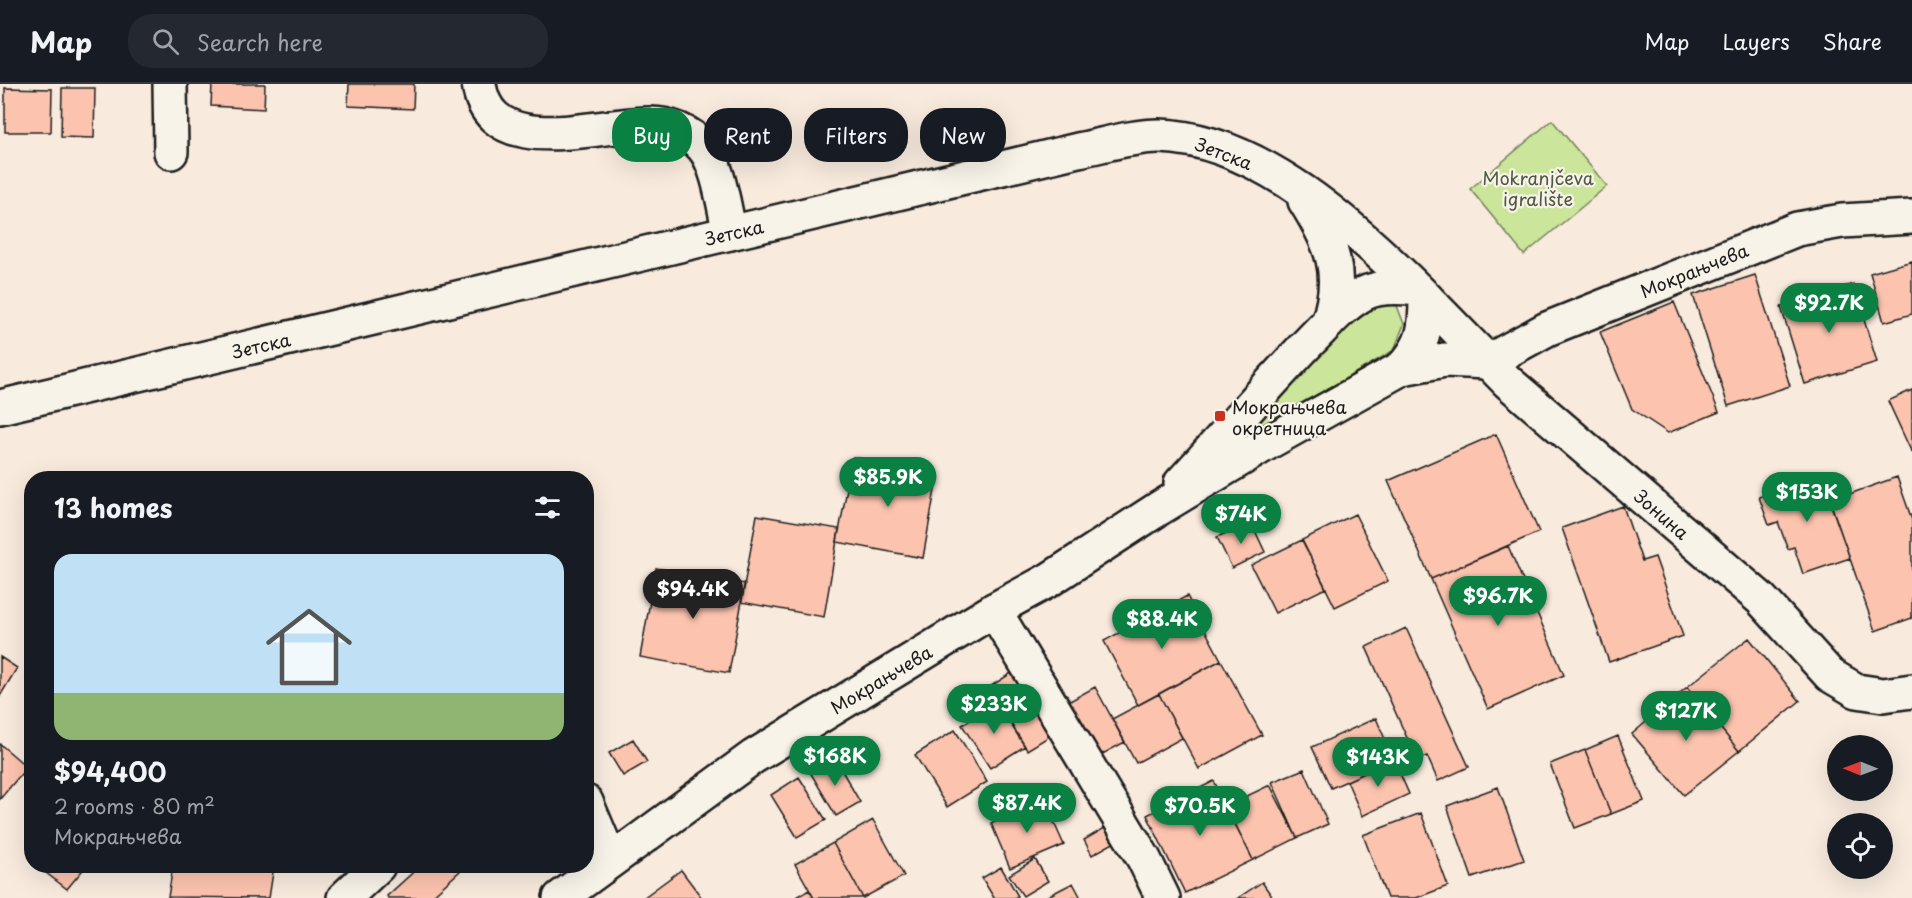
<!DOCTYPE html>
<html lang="en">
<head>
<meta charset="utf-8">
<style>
	body { margin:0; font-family:"Playpen Sans",sans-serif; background:#242831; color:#f1f3f6; height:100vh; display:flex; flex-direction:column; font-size:22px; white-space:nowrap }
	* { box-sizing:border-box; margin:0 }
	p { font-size:20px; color:#9ea1a6 }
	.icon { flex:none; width:33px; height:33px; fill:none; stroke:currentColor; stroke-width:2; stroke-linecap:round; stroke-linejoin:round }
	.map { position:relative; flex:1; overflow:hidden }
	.details { position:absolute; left:24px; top:387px; width:570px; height:402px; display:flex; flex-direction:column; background:#171b24; border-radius:24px; box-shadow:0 6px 24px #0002 }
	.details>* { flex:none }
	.guide { position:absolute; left:612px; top:24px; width:570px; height:54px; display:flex; gap:12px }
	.needle { width:39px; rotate:271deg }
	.tools { position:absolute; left:1827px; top:651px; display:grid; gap:12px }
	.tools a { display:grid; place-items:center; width:66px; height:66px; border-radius:50%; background:#171b24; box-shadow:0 6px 24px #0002; font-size:30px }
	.price { position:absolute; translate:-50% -51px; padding:0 14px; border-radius:21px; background:#0b8043; color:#fff; font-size:20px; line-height:39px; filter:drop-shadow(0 2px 3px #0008) }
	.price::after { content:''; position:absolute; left:50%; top:36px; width:18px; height:14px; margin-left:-9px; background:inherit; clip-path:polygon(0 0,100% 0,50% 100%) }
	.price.current { background:#222; color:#fff }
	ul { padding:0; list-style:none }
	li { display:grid; align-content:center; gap:12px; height:318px; padding:0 30px }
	li span { display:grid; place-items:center; height:186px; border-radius:18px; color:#555 }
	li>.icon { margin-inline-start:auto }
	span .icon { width:108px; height:108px; fill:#fffc; stroke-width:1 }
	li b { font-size:26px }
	h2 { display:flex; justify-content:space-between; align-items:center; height:72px; padding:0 30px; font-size:26px }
	.pill { padding:0 21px; border-radius:24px; background:#171b24; box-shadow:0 6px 24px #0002; font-size:21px; line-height:54px }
	.pill.current { background:#0b8043; color:#fff }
	header { display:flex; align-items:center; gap:36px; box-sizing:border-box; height:84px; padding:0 30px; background:#171b24; border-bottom:2px solid #363941 }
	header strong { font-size:28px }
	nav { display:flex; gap:33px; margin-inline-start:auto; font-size:21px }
	.search { width:420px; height:54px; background:#242831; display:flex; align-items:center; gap:15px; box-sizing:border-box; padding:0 21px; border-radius:24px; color:#9ea1a6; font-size:22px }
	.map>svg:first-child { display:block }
	.green { fill:#cbe59b; stroke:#74805c; stroke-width:1.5 }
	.building { fill:#fcc4af; stroke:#1c1c1c; stroke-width:1.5 }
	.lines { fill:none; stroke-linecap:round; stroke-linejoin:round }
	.street-casing { stroke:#1c1c1c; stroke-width:38 }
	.secondary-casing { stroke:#1c1c1c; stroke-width:38 }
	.street { stroke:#f7f3e8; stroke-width:33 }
	.secondary { stroke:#f7f3e8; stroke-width:33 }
	.poi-dot { fill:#c8321e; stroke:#f7f3e8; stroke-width:2 }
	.labels { text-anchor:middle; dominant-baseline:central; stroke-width:4.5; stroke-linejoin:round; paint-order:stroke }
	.street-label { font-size:18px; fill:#1c1c1c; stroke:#f7f3e8 }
	.park-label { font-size:18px; fill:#515842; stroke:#f7f3e8 }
	.poi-label { font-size:18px; fill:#1c1c1c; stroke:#f7f3e8; text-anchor:start }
</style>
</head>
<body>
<header>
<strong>Map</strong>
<div class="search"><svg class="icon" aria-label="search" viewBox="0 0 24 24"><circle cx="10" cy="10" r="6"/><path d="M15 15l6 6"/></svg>Search here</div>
<nav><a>Map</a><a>Layers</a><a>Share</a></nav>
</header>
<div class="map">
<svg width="1912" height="814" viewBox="0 0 1912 814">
	<rect width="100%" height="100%" fill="#f8eadd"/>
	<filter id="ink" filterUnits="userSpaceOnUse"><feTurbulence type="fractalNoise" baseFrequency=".0167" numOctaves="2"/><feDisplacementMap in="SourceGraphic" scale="12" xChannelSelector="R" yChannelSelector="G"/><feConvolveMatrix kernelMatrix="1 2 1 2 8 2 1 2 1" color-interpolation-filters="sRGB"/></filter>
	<g filter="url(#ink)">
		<!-- green -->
		<path class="green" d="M1552,36L1607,102L1524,171L1470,105Z
			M1381,219L1397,222L1404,240L1394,266L1246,354L1294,295L1356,228Z"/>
		<!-- building -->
		<path class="building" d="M212,0H265L264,25L211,22Z
			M349,0H414L413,25L348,22Z
			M5,4L52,5L51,48H5Z
			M62,4H95L94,54L61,53Z
			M1912,177V230L1884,238L1870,189Z
			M1755,191L1790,302L1728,322L1693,211Z
			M1853,200L1877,278L1805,300L1781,223Z
			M1674,218L1719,328L1668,349L1632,325L1600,248Z
			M1912,306V369L1888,317Z
			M1496,350L1539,448L1431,495L1388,397Z
			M853,373L938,389L923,474L837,458Z
			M1820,391L1850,474L1803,490L1794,463L1788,465L1778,438L1769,441L1759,413Z
			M1897,393L1912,436V534L1875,547L1830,417Z
			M1623,422L1642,477L1655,473L1683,552L1609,578L1562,444Z
			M1355,430L1388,497L1335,523L1302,456Z
			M757,431L839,445L824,533L741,518Z
			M1251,438L1265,468L1232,484L1217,453Z
			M1302,456L1326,504L1275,529L1251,481Z
			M1508,462L1564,591L1488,625L1431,495Z
			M656,484L745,500L729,589L640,573Z
			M1187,512L1221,576L1138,621L1104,557Z
			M1406,544L1469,683L1438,697L1427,672L1417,676L1366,563Z
			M1749,554L1800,617L1739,667L1687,603Z
			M0,573L17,584L0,612Z
			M1221,576L1262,651L1199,685L1159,610Z
			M1019,584L1058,647L1027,666L988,604Z
			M1095,603L1125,658L1097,673L1068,618Z
			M1687,603L1739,667L1684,711L1632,650Z
			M1159,610L1182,654L1136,679L1112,635Z
			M997,618L1025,662L990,684L962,641Z
			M1376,634L1394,676L1331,704L1312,663Z
			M955,646L987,698L947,723L915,671Z
			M1618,652L1644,717L1611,730L1585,666Z
			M633,655L647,678L623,692L609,669Z
			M0,660L27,683L0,715Z
			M1585,666L1611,730L1575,744L1550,680Z
			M834,673L860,718L836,732L810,688Z
			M1394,676L1409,710L1362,732L1347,697Z
			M1304,685L1328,740L1297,754L1272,698Z
			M799,693L826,736L797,753L771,711Z
			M1214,697L1253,776L1185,809L1147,731Z
			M1270,701L1297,754L1253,776L1226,722Z
			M1498,703L1524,776L1472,794L1447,722Z
			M1044,716L1064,761L1010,784L991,739Z
			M1421,729L1448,802L1416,814H1387L1363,751Z
			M873,736L904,792L863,814L833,759Z
			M1108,742L1117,757L1092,771L1084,756Z
			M833,759L863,814H814L795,780Z
			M1035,775L1048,797L1023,812L1009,791Z
			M37,782H86L67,805Z
			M173,782H274L269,814L168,813Z
			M420,782H455L460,787L430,814H388L387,812Z
			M1001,783L1018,812L1014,814H994L982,794Z
			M681,786L702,814H643Z
			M1262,798L1273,814H1238Z
			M1073,799L1081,814H1044Z
			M809,806L814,814H795Z"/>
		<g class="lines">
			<defs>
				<path id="street" d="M170,0L171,68
					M479,0C489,78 600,39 650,40C669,40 690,48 703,63C719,81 724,125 730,149
					M1426,214L1508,298L1761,515L1830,591L1857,607L1883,611L1912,607
					M1487,278L1547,245L1797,145L1842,137L1912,133
					M994,526L1144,775L1163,814
					M586,718L610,775
					M344,814L378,782"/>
				<path id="secondary" d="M1305,117C1332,160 1345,189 1328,239
					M1402,284L1445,276L1487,278
					M0,323L1078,66C1104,61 1133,52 1159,52C1259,54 1359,147 1426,214C1426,245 1424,261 1402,284L1269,358L1158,425L1049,496L994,526L753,673L560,814
					M1181,399C1225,352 1266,302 1311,256C1327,240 1343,221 1363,210C1378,202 1400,203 1417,205"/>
			</defs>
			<!-- street casing -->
			<use href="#street" class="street-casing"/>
			<!-- secondary casing -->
			<use href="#secondary" class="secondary-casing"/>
			<!-- street -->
			<use href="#street" class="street"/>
			<!-- secondary -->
			<use href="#secondary" class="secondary"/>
		</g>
	</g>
	<!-- markers -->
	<rect class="poi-dot" x="1214" y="326" width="12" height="12" rx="3"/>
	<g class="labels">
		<!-- street labels -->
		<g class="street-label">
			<text transform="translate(1224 69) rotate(21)">Зетска</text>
			<text transform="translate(734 148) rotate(-13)">Зетска</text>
			<text transform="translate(1694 186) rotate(-22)">Мокрањчева</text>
			<text transform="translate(261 261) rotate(-13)">Зетска</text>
			<text transform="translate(1662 430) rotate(41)">Зонина</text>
			<text transform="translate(881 595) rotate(-31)">Мокрањчева</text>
		</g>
		<!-- park labels -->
		<g class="park-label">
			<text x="1538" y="93">Mokranjčeva<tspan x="1538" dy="21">igralište</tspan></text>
		</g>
		<!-- poi labels -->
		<g class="poi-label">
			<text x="1232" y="322">Мокрањчева<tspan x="1232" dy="21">окретница</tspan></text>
		</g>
	</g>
</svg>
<div class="tools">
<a><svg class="needle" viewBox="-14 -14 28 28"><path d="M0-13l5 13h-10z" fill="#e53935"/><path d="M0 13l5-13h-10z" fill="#9ea1a6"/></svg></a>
<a><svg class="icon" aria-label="locate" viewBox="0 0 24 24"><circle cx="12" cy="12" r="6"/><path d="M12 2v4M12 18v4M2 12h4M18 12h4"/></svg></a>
</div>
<b class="price" style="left:1829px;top:250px">$92.7K</b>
<b class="price" style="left:888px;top:424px">$85.9K</b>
<b class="price" style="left:1807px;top:439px">$153K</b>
<b class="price" style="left:1241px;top:461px">$74K</b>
<b class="price current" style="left:693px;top:536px">$94.4K</b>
<b class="price" style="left:1498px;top:543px">$96.7K</b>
<b class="price" style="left:1162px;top:566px">$88.4K</b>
<b class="price" style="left:994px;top:651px">$233K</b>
<b class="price" style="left:1686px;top:658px">$127K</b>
<b class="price" style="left:835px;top:703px">$168K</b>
<b class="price" style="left:1378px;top:704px">$143K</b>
<b class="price" style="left:1027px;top:750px">$87.4K</b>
<b class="price" style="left:1200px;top:753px">$70.5K</b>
<div class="guide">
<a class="pill current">Buy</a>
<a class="pill">Rent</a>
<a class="pill">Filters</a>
<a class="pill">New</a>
</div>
<section class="details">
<h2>13 homes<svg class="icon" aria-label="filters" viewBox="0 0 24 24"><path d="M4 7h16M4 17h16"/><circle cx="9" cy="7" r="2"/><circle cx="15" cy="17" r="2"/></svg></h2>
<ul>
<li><span style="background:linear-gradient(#bfe0f5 75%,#8fb573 0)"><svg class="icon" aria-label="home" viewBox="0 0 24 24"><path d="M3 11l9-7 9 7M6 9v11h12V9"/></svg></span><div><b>$94,400</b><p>2 rooms · 80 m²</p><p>Мокрањчева</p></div></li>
</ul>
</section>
</div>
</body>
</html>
